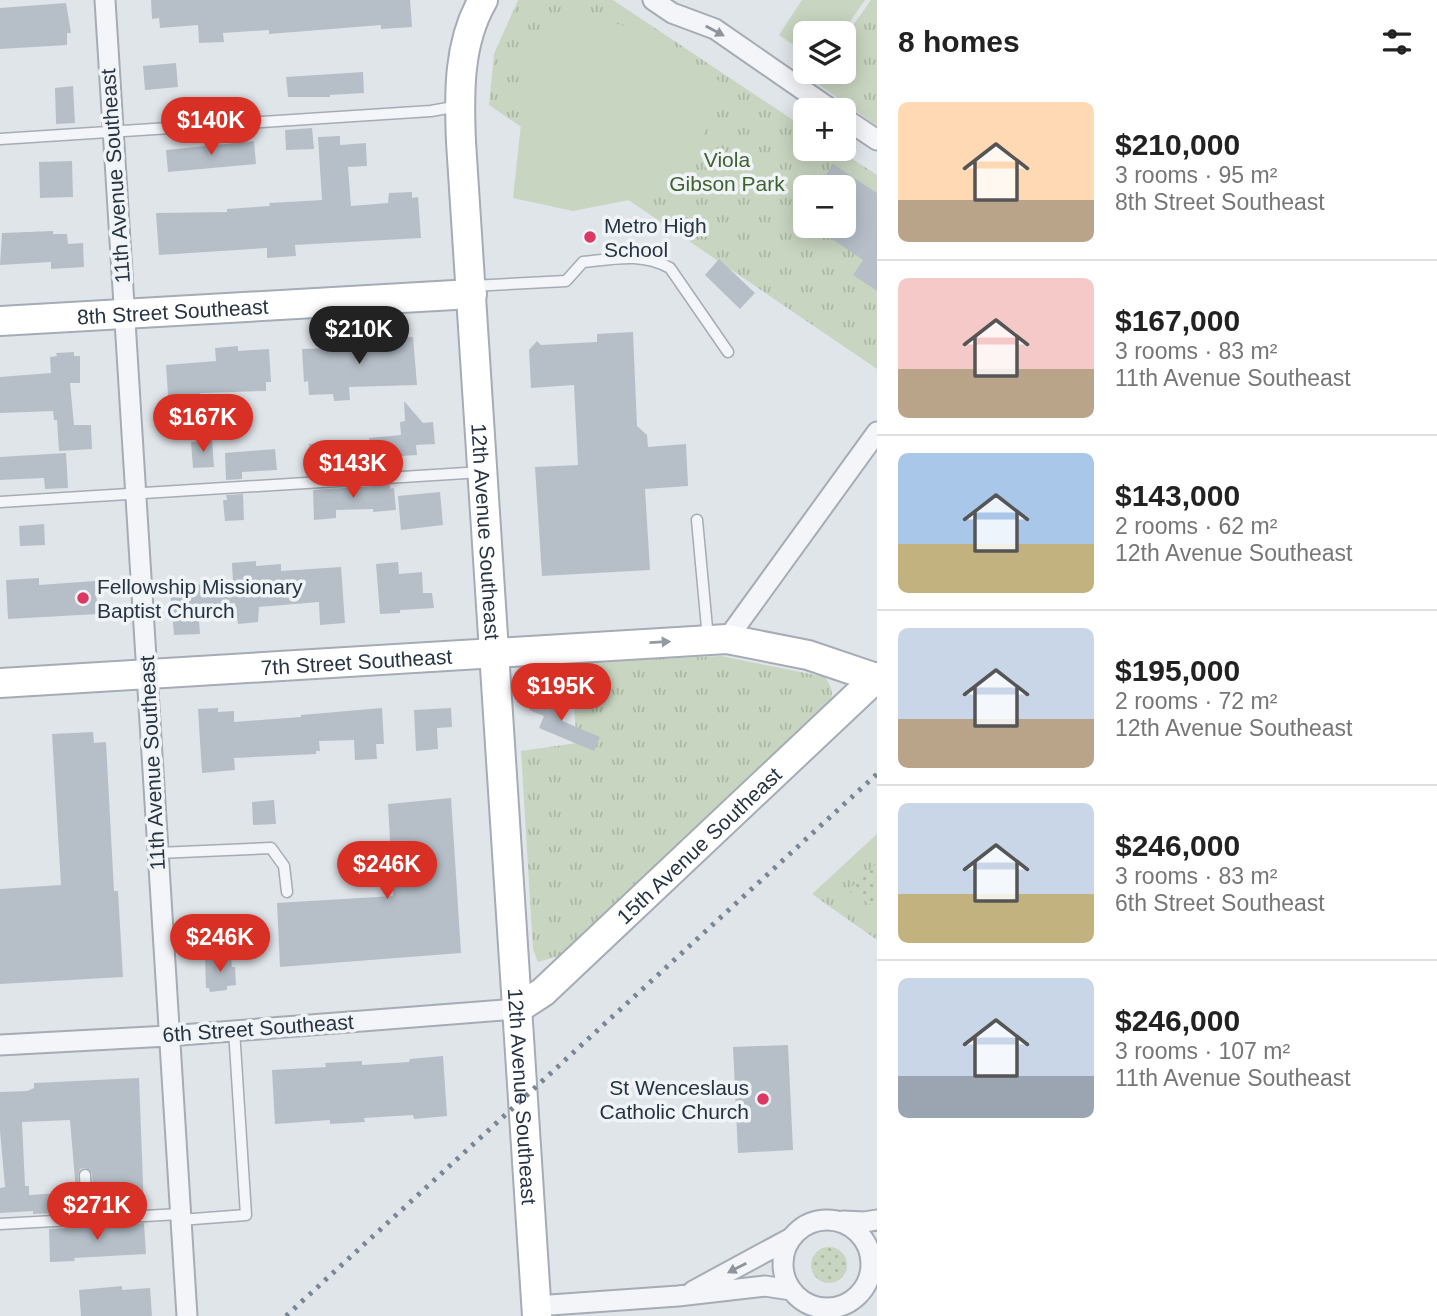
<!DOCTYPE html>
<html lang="en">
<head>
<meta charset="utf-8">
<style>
	body { margin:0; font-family:Arial,sans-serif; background:#f6f6f6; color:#222; height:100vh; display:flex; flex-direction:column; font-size:26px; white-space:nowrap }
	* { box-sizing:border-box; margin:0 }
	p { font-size:23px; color:#767676 }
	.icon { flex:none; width:38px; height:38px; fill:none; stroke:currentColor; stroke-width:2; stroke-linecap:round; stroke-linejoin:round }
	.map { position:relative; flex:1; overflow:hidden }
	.sheet { display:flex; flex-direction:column; background:#fff; width:560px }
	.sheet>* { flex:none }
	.controls { position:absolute; left:793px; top:21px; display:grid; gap:14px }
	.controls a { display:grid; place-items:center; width:63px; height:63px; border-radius:10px; background:#fff; box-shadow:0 4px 18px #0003; font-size:35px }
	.price { position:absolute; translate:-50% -60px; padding:0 16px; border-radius:24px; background:#d93025; color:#fff; font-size:23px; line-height:46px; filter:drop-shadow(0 2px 4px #0008) }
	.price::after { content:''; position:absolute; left:50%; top:42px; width:21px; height:16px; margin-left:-10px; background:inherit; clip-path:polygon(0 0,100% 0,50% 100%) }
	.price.active { background:#222; color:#fff }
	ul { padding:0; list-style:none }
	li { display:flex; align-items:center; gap:21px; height:175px; padding:0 21px }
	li+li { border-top:2px solid #e0e0e0 }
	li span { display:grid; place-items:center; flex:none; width:196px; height:140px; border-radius:10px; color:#555 }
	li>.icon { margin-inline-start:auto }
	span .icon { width:84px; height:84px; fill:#fffc; stroke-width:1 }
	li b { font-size:30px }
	h2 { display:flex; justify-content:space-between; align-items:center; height:84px; padding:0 21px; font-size:30px }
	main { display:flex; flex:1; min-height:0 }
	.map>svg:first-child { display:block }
	.grass { fill:url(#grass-tufts); fill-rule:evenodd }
	.garden { fill:url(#garden-dots) }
	.pitch { fill:#c8d5c0 }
	.building { fill:#b6bfc8; fill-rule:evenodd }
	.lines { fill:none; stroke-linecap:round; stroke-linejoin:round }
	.lane-casing { stroke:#a5acb5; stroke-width:13 }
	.street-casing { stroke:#a5acb5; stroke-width:23 }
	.secondary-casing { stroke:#a5acb5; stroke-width:32 }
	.lane { stroke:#f3f5f8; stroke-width:10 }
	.street { stroke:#f3f5f8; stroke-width:19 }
	.secondary { stroke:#fff; stroke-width:28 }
	.rail { stroke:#788696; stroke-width:5; stroke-dasharray:3.5 7; stroke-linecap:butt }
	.oneway { fill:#8d949e }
	.oneway2 { fill:#939aa1 }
	.poi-dot { fill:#dc3863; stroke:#f0f4f7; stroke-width:2.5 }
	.labels { text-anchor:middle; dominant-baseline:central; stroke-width:7; stroke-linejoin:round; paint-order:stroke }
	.park-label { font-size:21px; fill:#406132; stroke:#f0f4f7 }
	.street-label { font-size:21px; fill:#273443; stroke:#f0f4f7 }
	.poi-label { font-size:21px; fill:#273443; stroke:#f0f4f7; text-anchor:start }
</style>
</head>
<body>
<main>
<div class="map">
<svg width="877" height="1316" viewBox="0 0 877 1316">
	<defs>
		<pattern id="grass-tufts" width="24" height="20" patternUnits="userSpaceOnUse" patternTransform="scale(1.75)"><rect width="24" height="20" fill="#c8d5c0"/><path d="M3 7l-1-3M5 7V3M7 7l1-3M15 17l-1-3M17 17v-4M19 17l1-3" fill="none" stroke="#acb7a6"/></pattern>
		<pattern id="garden-dots" width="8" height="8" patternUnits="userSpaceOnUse" patternTransform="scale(1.75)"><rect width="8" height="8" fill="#c8d5c0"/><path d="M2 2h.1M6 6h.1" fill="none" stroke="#acb7a6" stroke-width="1.8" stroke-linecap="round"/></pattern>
	</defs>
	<rect width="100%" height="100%" fill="#e0e5ea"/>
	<!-- grass -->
	<path class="grass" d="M518,0H613L805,128V149H837L877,175V369L489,105L494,54ZM805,187H844V226H805Z
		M871,0H877V126L814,81L820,72H844V38Z
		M721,656L825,677C832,688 835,693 828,705L559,956L538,962L533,949L521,751L577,743L570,663Z
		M877,834V940L812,894Z"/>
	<!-- garden -->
	<path class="garden" d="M877,863V909L848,890Z
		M811 1265a18 18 0 1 1 36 0a18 18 0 1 1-36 0Z"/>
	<!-- pitch -->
	<path class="pitch" d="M802,0H865L842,33H805V53L779,35Z
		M568,11L629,27L725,84L696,154L645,197L573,211L513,198L529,49L548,19Z"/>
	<!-- building -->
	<path class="building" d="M151,0H410L412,27L381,29V25L269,34V30L223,33L224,42L199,43L198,25L160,28L159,18L152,19Z
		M66,3L71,33H67V45L0,49V8Z
		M176,63L178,87L145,90L143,66Z
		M363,72L364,93L330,95V97H288L286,77Z
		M73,86L75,123L56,124L55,88Z
		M312,128L314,149L286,150L285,130Z
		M340,136V145L366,143V147L367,166L348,167L351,206L388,203L389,193L412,192V198L418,197L421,238L295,245L296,256L267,258V248L159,255L156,213L227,212V209L270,206L269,203L322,200L318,137Z
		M254,141L256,164L168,172L166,150Z
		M72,161L73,197L40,198L39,162Z
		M833,164L877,193V291L853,275L863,260L813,226H844V187H818Z
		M53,231V234H67L68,244L83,243L84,267L51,269V262L0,265L2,233Z
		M719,259L755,293L740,309L705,275Z
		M633,332L637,426L647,435L648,447L686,444L688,486L645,489L650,570L542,576L535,467L578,465L574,385L531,388L529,350L537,341L541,345L597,342V334Z
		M413,337L417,385L349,387L350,400L334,401L333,394L309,395L308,381L304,382L302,349L331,348L330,343Z
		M238,346V351L269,349L271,382H266V391L200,393V408L169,410L166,365L216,361L215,348Z
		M74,352V356H80V383H70L74,425H91L92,449L59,451L57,420H54L53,411L0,413V377L51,373L50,357L57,356L56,353Z
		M404,401L423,423L433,422L435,444L416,445L417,455L388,457L389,470L312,475L309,444L329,443L330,447L370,444L369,438L401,435L400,422L405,421Z
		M212,440L214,467L193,468L191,442Z
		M275,449L277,470L242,472V479L226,480L225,453Z
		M66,453L68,488L45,489L44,478L0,480V457Z
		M390,485V489L394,488L396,510L373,512V509L336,510V518L314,520L313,490Z
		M440,492L443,525L401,530L398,496Z
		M243,494L244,520L225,521L223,500H227L226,495Z
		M44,524L45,545L20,546L19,526Z
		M256,561V566L281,564V571L341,567L345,623L320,625L319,602L259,607L258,622L238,624L235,603L198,605L200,634L174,635L170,587L233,582L232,563Z
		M398,562L399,574L422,572L423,593H432L434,608L400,610V613L380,614L376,564Z
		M39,578V585L95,581L98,614L8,619L6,580Z
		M537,693L562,703L561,706L565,708L560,720L600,737L594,751L539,728L544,716L529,710Z
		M218,708V712L234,711V722L301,717V715L382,708L384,744H376L377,759L355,760L354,740L319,741L320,751H316V754L234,758L235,770L202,773L198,709Z
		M451,708L452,727L437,728L438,749L416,751L414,710Z
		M93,732L94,743L106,742L114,891H118L123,977L0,984V889L61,885L52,734Z
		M451,798L461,953L280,967L277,903L393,896L388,804Z
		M274,800L276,824L253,825L252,802Z
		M231,957L232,967H235L236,985L227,986V990L210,992L209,988H206L205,958Z
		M788,1045L793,1150L738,1153L733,1047Z
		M443,1056L447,1116L414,1119L413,1115L364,1118L365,1122L330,1124V1120L275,1124L272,1070L326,1067L325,1063L362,1061V1065L409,1062L410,1059Z
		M139,1078L144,1209L94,1211L92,1174L85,1168L80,1169L78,1175L79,1212L33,1214V1211L0,1213V1188L5,1187L0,1131V1092L27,1091L34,1088V1083ZM70,1120L76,1192L29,1195V1186H25L22,1122Z
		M144,1223L146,1254L74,1258L75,1261L50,1262L49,1229Z
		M122,1286V1290L150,1288L152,1316H81L79,1290Z"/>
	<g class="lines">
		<defs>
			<path id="lane" d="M0,139L431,111L459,106
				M472,286L566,281L583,262C613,259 642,252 670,268L728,352
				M0,502L482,472
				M697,520L708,639
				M158,853L271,848L284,866L287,892
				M85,1175L87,1219
				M180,1220L246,1215L234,1030
				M0,1224L180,1214"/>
			<path id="street" d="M105,0L187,1316
				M653,0L672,13L715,29L832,110
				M844,118L877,140
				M727,639L877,432
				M0,1045L168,1036L517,1009
				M783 1264a44 44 0 1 1 88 0a44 44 0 1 1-88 0Z
				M843,1221L864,1222L877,1220
				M693,1291L791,1238
				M536,1306L678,1296L765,1286L791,1290"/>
			<g id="secondary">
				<path id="s1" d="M483,0C458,43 459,94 461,142L537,1316"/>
				<path id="s2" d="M0,321L472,294"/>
				<path id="s3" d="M0,683L727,639L808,655L876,678"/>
				<path id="s4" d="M517,1009L543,992L877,677"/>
			</g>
		</defs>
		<!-- lane casing -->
		<use href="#lane" class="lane-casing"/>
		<!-- street casing -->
		<use href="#street" class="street-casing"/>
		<!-- secondary casing -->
		<use href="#secondary" class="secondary-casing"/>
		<!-- lane -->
		<use href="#lane" class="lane"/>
		<!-- street -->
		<use href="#street" class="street"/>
		<!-- secondary -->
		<use href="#secondary" class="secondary"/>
		<!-- rail -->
		<path class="rail" d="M286,1316L877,774"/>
	</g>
	<!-- one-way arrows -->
	<defs><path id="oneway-solid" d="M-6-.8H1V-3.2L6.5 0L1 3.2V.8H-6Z" transform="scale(1.75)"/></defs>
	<g class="oneway">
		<use href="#oneway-solid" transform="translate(715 31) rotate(28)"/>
		<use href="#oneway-solid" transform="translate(737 1268) rotate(153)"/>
	</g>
	<use class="oneway2" href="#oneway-solid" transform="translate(660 642) rotate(-3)"/>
	<!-- markers -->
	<g class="poi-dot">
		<circle cx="590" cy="237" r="7"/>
		<circle cx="83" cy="598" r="7"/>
		<circle cx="763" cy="1099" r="7"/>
	</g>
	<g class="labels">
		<!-- park labels -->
		<g class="park-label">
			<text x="727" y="159">Viola<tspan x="727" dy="24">Gibson Park</tspan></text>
		</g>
		<!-- street labels -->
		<g class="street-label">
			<text transform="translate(115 176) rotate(-94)">11th Avenue Southeast</text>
			<text stroke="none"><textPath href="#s2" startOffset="173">8th Street Southeast</textPath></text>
			<text stroke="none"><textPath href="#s1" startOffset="536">12th Avenue Southeast</textPath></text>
			<text stroke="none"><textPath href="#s3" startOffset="357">7th Street Southeast</textPath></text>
			<text transform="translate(152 763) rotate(-93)">11th Avenue Southeast</text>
			<text stroke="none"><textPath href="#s4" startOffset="245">15th Avenue Southeast</textPath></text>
			<text transform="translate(258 1028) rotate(-4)">6th Street Southeast</text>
			<text stroke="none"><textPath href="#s1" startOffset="1102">12th Avenue Southeast</textPath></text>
		</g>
		<!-- poi labels -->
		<g class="poi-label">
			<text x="604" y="225">Metro High<tspan x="604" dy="24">School</tspan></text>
			<text x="97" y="586">Fellowship Missionary<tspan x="97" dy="24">Baptist Church</tspan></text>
			<text x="749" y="1087" text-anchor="end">St Wenceslaus<tspan x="749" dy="24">Catholic Church</tspan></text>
		</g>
	</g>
</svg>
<div class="controls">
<a><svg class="icon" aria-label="layers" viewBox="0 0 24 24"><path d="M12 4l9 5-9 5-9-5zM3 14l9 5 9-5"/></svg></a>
<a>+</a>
<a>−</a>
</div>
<b class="price" style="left:211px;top:157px">$140K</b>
<b class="price active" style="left:359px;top:366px">$210K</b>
<b class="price" style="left:203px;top:454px">$167K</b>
<b class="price" style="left:353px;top:500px">$143K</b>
<b class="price" style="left:561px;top:723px">$195K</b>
<b class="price" style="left:387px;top:901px">$246K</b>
<b class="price" style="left:220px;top:974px">$246K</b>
<b class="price" style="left:97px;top:1242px">$271K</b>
</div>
<section class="sheet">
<h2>8 homes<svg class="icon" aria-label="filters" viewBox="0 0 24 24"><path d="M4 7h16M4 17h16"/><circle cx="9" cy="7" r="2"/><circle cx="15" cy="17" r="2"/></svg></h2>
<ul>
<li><span style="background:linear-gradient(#ffd9b3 70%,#b9a48a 0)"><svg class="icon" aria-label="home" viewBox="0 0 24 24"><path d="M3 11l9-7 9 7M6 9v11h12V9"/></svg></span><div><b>$210,000</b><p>3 rooms · 95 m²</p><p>8th Street Southeast</p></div></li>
<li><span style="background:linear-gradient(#f6c9c9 65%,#b9a48a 0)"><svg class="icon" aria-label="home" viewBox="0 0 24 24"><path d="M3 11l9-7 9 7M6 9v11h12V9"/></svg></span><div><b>$167,000</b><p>3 rooms · 83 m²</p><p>11th Avenue Southeast</p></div></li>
<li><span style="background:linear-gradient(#a9c7e8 65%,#c2b280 0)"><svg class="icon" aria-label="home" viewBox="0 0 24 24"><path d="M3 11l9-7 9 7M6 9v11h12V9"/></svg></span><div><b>$143,000</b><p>2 rooms · 62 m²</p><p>12th Avenue Southeast</p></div></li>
<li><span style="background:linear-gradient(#c9d6e8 65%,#b9a48a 0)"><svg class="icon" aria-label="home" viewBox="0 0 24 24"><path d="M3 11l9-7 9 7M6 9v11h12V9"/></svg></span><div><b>$195,000</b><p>2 rooms · 72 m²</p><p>12th Avenue Southeast</p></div></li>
<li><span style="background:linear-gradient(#c9d6e8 65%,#c2b280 0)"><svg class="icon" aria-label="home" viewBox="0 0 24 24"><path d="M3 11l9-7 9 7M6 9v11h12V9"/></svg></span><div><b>$246,000</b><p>3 rooms · 83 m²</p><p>6th Street Southeast</p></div></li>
<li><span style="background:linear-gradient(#c9d6e8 70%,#9aa5b1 0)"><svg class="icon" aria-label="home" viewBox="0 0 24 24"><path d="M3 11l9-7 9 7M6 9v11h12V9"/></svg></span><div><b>$246,000</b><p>3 rooms · 107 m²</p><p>11th Avenue Southeast</p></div></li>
</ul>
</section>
</main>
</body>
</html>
